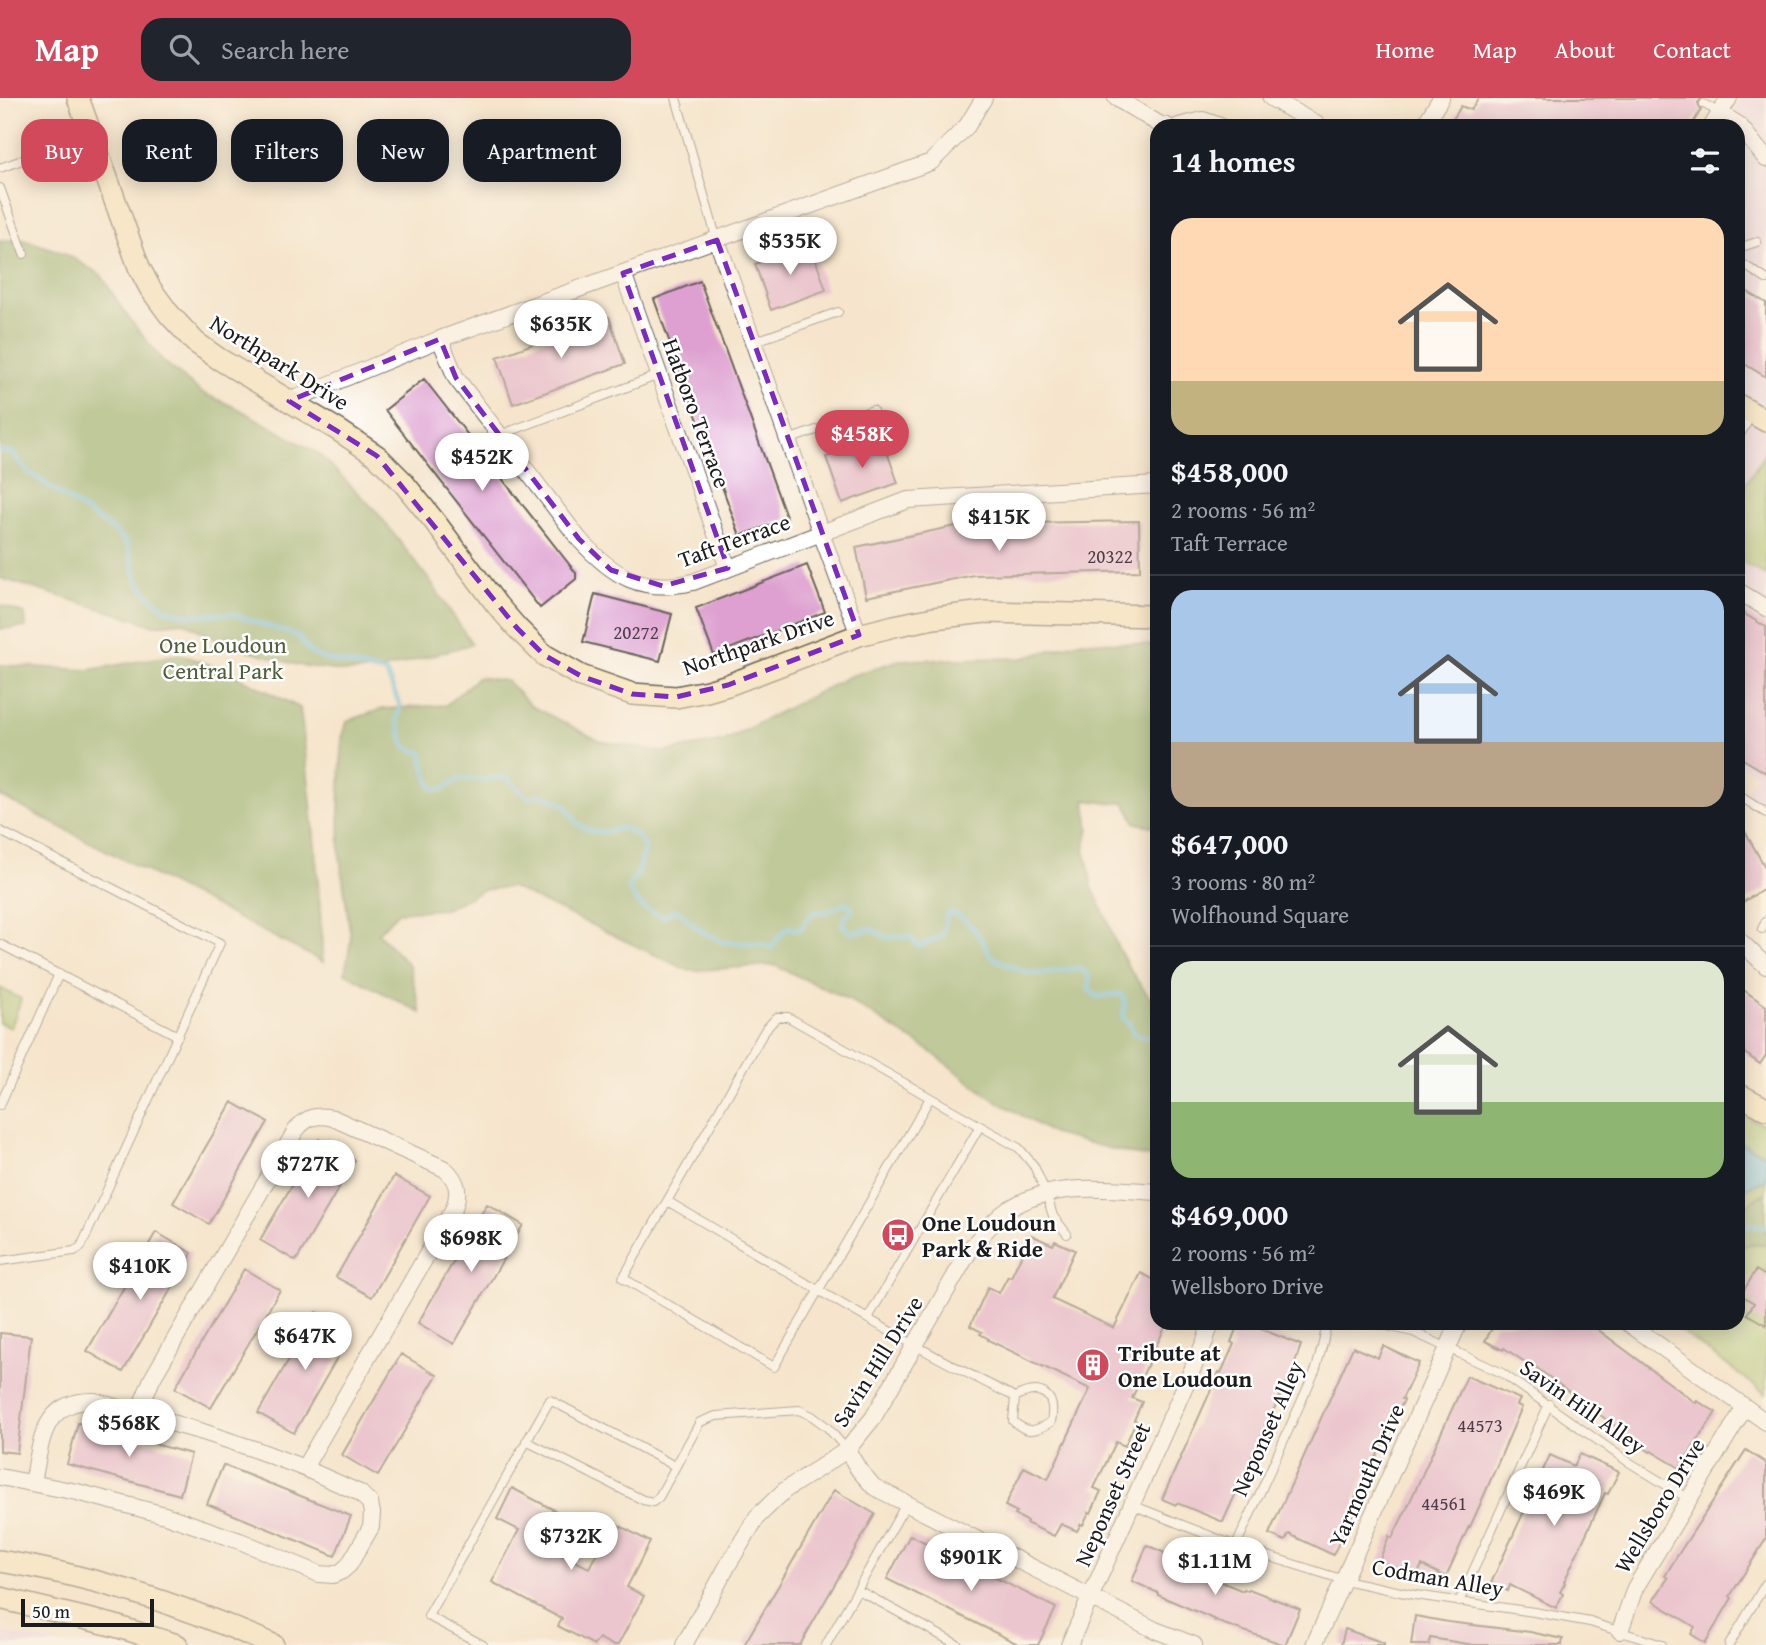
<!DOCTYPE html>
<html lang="en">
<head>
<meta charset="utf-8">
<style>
	body { margin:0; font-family:"Gentium Book Plus",serif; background:#20242c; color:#f1f3f6; height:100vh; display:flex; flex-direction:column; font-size:26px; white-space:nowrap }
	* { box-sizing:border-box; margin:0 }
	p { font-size:23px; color:#9ea1a6 }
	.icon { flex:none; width:38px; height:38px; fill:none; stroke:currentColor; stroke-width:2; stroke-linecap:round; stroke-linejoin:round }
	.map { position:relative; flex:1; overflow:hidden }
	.details { position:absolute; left:1150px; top:21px; width:595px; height:1211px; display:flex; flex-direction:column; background:#171b24; border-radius:21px; box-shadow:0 4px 18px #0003 }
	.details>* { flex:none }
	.guide { position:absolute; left:21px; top:21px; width:665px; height:63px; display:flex; gap:14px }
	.scale { position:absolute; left:21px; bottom:18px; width:133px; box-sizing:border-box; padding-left:7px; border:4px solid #1c1c1c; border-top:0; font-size:19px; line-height:24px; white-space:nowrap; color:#1c1c1c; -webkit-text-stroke:5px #fff; paint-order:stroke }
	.price { position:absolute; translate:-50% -60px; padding:0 16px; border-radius:24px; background:#fff; color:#222; font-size:23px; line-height:46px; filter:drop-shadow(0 2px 4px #0008) }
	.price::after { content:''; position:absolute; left:50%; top:42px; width:21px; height:16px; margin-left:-10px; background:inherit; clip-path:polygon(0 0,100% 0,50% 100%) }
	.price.selected { background:#d1495b; color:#fff }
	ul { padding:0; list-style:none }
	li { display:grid; align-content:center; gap:14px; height:371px; padding:0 21px }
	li+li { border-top:2px solid #363941 }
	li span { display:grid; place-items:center; height:217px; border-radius:21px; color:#555 }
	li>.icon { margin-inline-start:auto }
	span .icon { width:126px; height:126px; fill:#fffc; stroke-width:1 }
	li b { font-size:30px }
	h2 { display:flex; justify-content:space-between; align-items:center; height:84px; padding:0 21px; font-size:30px }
	.pill { padding:0 24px; border-radius:21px; background:#171b24; box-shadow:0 4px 18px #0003; font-size:24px; line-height:63px }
	.pill.selected { background:#d1495b; color:#fff }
	header { display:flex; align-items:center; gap:42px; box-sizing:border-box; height:98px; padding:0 35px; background:#d1495b; color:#fff }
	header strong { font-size:33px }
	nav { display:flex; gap:38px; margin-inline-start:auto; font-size:24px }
	.search { width:490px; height:63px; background:#20242c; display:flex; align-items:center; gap:18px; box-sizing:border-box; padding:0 24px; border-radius:21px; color:#9ea1a6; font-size:26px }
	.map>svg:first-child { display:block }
	.built { fill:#e9d2ed }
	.green { fill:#9ec069; stroke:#5d6e42; stroke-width:2 }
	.forest { fill:#7ea65d; stroke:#4d613c; stroke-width:2 }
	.water { fill:#5cb8da; stroke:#3c6a7b; stroke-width:2 }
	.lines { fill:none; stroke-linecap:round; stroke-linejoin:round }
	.stream { stroke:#5cb8da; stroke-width:5 }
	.building { fill:#dea0d0 }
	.lane-casing { stroke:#68625a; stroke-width:10 }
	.street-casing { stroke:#68625a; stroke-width:18 }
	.secondary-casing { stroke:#68625a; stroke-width:24 }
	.lane { stroke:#fff; stroke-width:8 }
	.street { stroke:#fff; stroke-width:16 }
	.secondary { stroke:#f8e8c3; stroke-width:21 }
	.marked { fill:none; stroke:#7b2cbf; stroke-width:5; stroke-dasharray:14 9; stroke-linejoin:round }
	.labels { text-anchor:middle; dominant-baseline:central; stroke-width:5; stroke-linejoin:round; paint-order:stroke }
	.number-label { font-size:19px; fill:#4c3d49 }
	.street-label { font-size:23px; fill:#1c1c1c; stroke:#fff }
	.park-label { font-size:23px; fill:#505e3b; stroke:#fff }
	.poi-label { font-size:23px; font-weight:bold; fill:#1c1c1c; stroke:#fff; text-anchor:start }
</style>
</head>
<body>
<header>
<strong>Map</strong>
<div class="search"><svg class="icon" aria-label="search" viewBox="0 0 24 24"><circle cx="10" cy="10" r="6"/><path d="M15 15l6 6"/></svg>Search here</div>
<nav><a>Home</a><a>Map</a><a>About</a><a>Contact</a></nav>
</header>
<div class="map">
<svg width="1766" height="1547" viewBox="0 0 1766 1547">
	<rect width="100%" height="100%" fill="#fff"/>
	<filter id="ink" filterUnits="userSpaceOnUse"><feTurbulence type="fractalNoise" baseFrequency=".0143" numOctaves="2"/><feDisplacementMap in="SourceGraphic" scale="14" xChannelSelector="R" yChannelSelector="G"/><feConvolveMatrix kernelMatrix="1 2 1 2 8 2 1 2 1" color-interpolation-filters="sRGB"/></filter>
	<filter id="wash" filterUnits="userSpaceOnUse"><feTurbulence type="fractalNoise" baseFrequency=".00686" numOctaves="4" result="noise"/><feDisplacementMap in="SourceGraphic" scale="28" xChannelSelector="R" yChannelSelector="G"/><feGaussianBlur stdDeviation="1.57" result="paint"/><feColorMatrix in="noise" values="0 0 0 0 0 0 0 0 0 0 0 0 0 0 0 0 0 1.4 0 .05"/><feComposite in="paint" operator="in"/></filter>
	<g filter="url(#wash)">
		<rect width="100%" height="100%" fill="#f5e5cc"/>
		<!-- built -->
		<path class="built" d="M1741,0H1766V707L1746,695L1756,676L1738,665V28H1724Z
			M0,1534L66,1547H0Z"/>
		<!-- green -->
		<path class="green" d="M1766,353V478L1738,461V399Z
			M0,890L21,901L11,930L0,925Z
			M1738,1007L1750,1014L1751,1021L1766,1028V1296L1670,1225H1738Z"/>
		<!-- forest -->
		<path class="forest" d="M0,142H26L64,155L101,177L125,215L163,263L202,295L239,311L319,356L376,413L430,483L472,546L381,572L346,574L297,567L221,544L184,524L154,527L0,480Z
			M0,507L25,516L26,529L0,531Z
			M1082,543L1139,546L1157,548V729L1136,725L1125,705H1107L1085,702L1089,730L1084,753L1088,765L1092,789L1108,824L1116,846L1130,872L1157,910V1060L1131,1056L1053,1036L987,997L931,954L847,901L774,867L689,873L511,789L483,792L445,811L398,814L378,835L409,867L421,915L345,875L351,842L340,759L339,713L342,640L347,623L382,611L446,607L478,579L507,583L531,608L600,643L663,654L724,643L848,579L899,562L1023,560Z
			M179,556L225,572L300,610C311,694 319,779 323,864L0,698V567L89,572Z
			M1766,1095V1146L1746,1147L1738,1152V1115L1759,1098Z"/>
		<!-- water -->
		<path class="water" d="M1738,1044L1766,1057V1082L1748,1089L1738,1096Z"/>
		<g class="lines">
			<!-- stream -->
			<path class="stream" d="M0,353L12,355L27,373L114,433L127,446L136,480L148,497L167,512L189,517L232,516L297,538L311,555L324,561L386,575L400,607L397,622L405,649L422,655L426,675L432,690L442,692L461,680L480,682L502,679L510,683L529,700L541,696L565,707L578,726L591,733L606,734L623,730L635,736L645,749L637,777L628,789C637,808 645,812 664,819L674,812L680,814L698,831L722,844L762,846L772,850C777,841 781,834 790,829L795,832L801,831C804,823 810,817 817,813L824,815L846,805L851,809V814L846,818L842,827L852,835L871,831L889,840L896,838L910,839L917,847L921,848L942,838L947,816L952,815C966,819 976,832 983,844C985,848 988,855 991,858C997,863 1018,871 1026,874C1044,879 1062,870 1080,870L1089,878V892L1097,899L1120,896C1129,903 1122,911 1123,920L1129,925L1133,934L1140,938L1157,940
				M1738,1130L1749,1127L1766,1128"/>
		</g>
		<g id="blocks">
			<!-- building -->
			<path class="building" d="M1479,0H1702L1698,5L1701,12L1691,28H1449L1461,8L1471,12Z
				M810,146L826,192L771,212L755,166Z
				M700,183L787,421L740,438L654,201Z
				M1738,188L1766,205V279L1738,262Z
				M609,219L625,266L513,306L497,259Z
				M424,281L576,475V481L540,510L385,312Z
				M882,340L898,385L842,405L826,359Z
				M1139,423L1140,473L974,477L866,499L856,449L965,426Z
				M807,467L825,514L714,557L696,510Z
				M595,496L672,516L660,563L583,544Z
				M1738,512L1766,529V675L1738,658Z
				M1738,721L1766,771V790L1738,807Z
				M1738,888L1766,908V957L1760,966L1738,950Z
				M232,1004L268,1024L209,1126L173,1105Z
				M319,1041L355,1062L296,1163L260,1142Z
				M394,1078L430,1098L372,1199L336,1179Z
				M487,1106L523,1127L454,1246L418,1225Z
				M156,1134L192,1155L123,1274L87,1253Z
				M1031,1137L1053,1147L1055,1143L1075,1152L1052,1201L1114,1230L1141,1175L1157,1183V1225H1167L1132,1300L1142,1304L1134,1322L1136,1323L1125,1348L1116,1344L1094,1390L1101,1393L1091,1415L1089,1414L1083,1427L1081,1426L1077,1433L1061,1426L1054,1438L1026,1425L1027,1423L1015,1417L1017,1414L1005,1408L1024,1369L1048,1381L1090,1291L988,1242L989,1241L980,1236L982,1234L970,1228L988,1189L999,1195L1008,1178L1011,1179Z
				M244,1171L280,1192L211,1310L175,1290Z
				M1756,1172L1766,1178V1227L1747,1216L1754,1205L1741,1197Z
				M316,1214L352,1234L294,1335L258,1315Z
				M1240,1225H1257L1256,1229L1301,1247L1291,1276L1269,1321L1223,1424L1177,1405L1176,1407L1162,1401L1219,1274L1221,1275L1234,1246L1231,1244L1237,1229L1238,1230Z
				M1495,1225H1589L1696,1305L1697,1303L1716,1314L1680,1370L1651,1353L1650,1354L1529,1264L1528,1266L1504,1250L1503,1252L1485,1243Z
				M0,1235L31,1238L17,1355L0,1353Z
				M1383,1248L1419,1265L1402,1301L1404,1302L1370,1372L1368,1371L1354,1403L1357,1404L1352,1414L1353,1415L1333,1457L1289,1436L1285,1443L1269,1436L1353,1249L1378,1260Z
				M401,1256L437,1277L378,1378L342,1357Z
				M1467,1278L1520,1301L1517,1307L1522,1309L1479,1409L1470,1429L1469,1428L1446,1479L1422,1467L1417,1478L1379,1463L1389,1438L1392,1440L1408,1408Z
				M78,1325L191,1356L180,1397L67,1366Z
				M1746,1352L1766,1365V1441L1730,1498L1732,1500L1705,1545L1691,1536L1695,1529L1653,1503L1668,1480L1665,1478L1674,1463Z
				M1580,1356L1619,1374L1608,1396L1605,1395L1576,1458L1564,1484L1565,1485L1560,1494L1563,1496L1556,1510L1510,1487L1508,1493L1491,1485L1550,1357L1574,1368Z
				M223,1367L351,1418L335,1458L207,1406Z
				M512,1390L577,1424L560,1456L589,1470L613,1424L650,1444L627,1489L644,1498L618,1547H612L599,1540L594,1547L558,1528L562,1521L492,1484L519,1432L497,1421Z
				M834,1392L875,1416L800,1547H744Z
				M910,1437L1056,1510L1038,1547H1020L887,1481Z
				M1147,1447L1216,1478L1214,1481L1243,1493L1244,1491L1248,1493L1249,1491L1300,1511L1285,1547L1215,1523L1216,1522L1158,1497V1495L1132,1483Z
				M1415,1518L1448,1524L1530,1534L1563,1541L1562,1547H1474L1430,1540L1429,1547H1411Z
				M1345,1531L1384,1545V1547H1341Z"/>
		</g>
	</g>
	<g filter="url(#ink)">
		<use href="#blocks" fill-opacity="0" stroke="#68625a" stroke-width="2"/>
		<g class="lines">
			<defs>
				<path id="lane" d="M676,0L717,142
					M1704,6L1720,15
					M0,70L89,38
					M0,90L24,156
					M1738,150L1757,144
					M1738,163L1766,181
					M753,244L838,214
					M500,337L659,277
					M788,342L873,312
					M1738,697L1766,715
					M0,733L220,845L81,1149L74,1153L0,1163
					M1762,831L1766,823
					M0,846L178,938
					M930,1000L774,1269L623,1180L765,932L777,919H788L1019,1050L1034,1068L1046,1095L1053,1118L1067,1136
					M0,1007L59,876
					M667,1103C782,1170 895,1241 1015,1299L1013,1323C1027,1336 1035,1334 1051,1324C1057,1295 1040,1286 1015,1299
					M868,1220L980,1028
					M1374,1225L1413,1234L1502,1275L1627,1363L1689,1401
					M526,1343L643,1402L653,1404L659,1399L700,1324L716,1318L799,1312L812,1318L827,1329L847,1352
					M1132,1407L1236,1448L1344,1482L1415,1497L1534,1514L1590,1524L1662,1547
					M1236,1448L1316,1271L1323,1245L1327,1225
					M858,1492L958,1547
					M1459,1504L1549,1306
					M483,1547L428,1518L550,1302L675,1368
					M826,1547L906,1406
					M1729,1547L1766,1485"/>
				<path id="street" d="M1116,0L1159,26L1167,28
					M1271,0L1319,28
					M1720,15L1739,27L1766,61
					M1179,28L1203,22L1220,28
					M1424,28L1441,0
					M1712,28L1729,0
					M717,142L821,435L859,537
					M623,175L728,470
					M440,241L456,280L579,441C613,478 641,496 693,484L908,402L1157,387
					M289,303L440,241L931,64L967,28L984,0
					M1738,332L1749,313
					M1738,493L1766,510
					M1738,841L1766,868
					M1628,1225L1766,1324
					M141,1315L143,1303L152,1281L296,1032C306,1019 317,1016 333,1020L445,1071C458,1083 460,1094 454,1110L304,1370
					M847,1352L859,1372L874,1389L1155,1532L1194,1547
					M0,1379L77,1394L165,1417L240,1443L319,1476L333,1477L342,1473L349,1467L371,1429L372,1415L370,1405L360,1395L304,1370L254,1351L203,1334L94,1303C41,1302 41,1346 33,1385
					M1620,1533L1635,1490L1745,1309
					M684,1547L729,1465L757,1419L785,1392L847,1352L873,1320L971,1150C983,1136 994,1121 1009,1111C1053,1083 1108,1091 1157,1094
					M1069,1547L1205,1243L1211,1225
					M1314,1547L1459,1225"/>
				<path id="secondary" d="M78,0L139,169L150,190L169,216L195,244L219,261L338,332L377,358L402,383L435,424L497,507L517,530L544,557L581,578L632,596L676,599L707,593L728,587L859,537L894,528L934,520L985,514L1157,518
					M1738,307L1766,323
					M1738,996L1766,1011
					M0,1463C95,1478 186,1508 273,1547
					M0,1500L112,1527L177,1547"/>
			</defs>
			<!-- lane casing -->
			<use href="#lane" class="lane-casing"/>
			<!-- street casing -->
			<use href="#street" class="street-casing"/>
			<!-- secondary casing -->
			<use href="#secondary" class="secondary-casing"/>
			<!-- lane -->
			<use href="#lane" class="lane"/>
			<!-- street -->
			<use href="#street" class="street"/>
			<!-- secondary -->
			<use href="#secondary" class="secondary"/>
		</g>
	</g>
	<!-- marked area -->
	<path d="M0 0H1766V1547H0ZM717,142L859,537L728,587L676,599L632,596L581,578L544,557L517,530L377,358L289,303L440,241L456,280L579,441L611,472L663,488L728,470L623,175Z" fill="#f5e5cc" fill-opacity=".55" fill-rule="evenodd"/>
	<path class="marked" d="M717,142L859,537L728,587L676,599L632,596L581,578L544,557L517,530L377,358L289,303L440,241L456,280L579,441L611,472L663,488L728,470L623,175Z"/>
	<!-- icons -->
	<defs>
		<symbol id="bus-disc" viewBox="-11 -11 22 22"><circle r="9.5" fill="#d1495b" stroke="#fff"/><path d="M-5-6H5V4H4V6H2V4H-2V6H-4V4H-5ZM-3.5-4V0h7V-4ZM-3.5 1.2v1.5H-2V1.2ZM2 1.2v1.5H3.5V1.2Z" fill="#fff"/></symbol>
		<symbol id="building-disc" viewBox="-11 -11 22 22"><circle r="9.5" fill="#d1495b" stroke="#fff"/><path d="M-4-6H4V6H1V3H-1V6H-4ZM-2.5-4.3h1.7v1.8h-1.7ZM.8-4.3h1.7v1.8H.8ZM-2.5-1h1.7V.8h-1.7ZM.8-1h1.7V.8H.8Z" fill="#fff"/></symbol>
	</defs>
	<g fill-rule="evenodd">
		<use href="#bus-disc" x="879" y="1118" width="38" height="38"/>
		<use href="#building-disc" x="1074" y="1248" width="38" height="38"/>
	</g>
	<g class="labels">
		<!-- number labels -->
		<g class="number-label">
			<text x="1110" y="458">20322</text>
			<text x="636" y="534">20272</text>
			<text x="1480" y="1327">44573</text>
			<text x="1444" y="1405">44561</text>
		</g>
		<!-- street labels -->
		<g class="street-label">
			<text transform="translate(280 264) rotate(32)">Northpark Drive</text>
			<text transform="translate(697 315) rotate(70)">Hatboro Terrace</text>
			<text transform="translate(734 442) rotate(-20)">Taft Terrace</text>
			<text transform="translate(758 544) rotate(-19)">Northpark Drive</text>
			<text transform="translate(877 1263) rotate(-58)">Savin Hill Drive</text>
			<text transform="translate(1583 1308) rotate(35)">Savin Hill Alley</text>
			<text transform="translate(1267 1330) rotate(-66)">Neponset Alley</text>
			<text transform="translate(1366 1377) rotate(-66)">Yarmouth Drive</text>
			<text transform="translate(1112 1396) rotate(-66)">Neponset Street</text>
			<text transform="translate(1659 1407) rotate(-59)">Wellsboro Drive</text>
			<text transform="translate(1438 1479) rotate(10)">Codman Alley</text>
		</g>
		<!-- park labels -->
		<g class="park-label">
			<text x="223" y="546">One Loudoun<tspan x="223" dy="26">Central Park</tspan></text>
		</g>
		<!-- poi labels -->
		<g class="poi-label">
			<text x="922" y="1124">One Loudoun<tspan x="922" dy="26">Park &amp; Ride</tspan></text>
			<text x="1118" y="1254">Tribute at<tspan x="1118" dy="26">One Loudoun</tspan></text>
		</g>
	</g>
</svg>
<div class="scale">50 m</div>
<b class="price" style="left:790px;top:179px">$535K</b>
<b class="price" style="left:561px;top:262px">$635K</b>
<b class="price selected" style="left:862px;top:372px">$458K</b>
<b class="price" style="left:482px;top:395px">$452K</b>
<b class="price" style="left:999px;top:455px">$415K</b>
<b class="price" style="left:308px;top:1102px">$727K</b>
<b class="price" style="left:471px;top:1176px">$698K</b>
<b class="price" style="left:140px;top:1204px">$410K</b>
<b class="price" style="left:305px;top:1274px">$647K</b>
<b class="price" style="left:129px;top:1361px">$568K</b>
<b class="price" style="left:1554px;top:1430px">$469K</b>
<b class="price" style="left:571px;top:1474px">$732K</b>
<b class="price" style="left:971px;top:1495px">$901K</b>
<b class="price" style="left:1215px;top:1499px">$1.11M</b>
<div class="guide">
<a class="pill selected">Buy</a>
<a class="pill">Rent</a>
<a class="pill">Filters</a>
<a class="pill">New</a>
<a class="pill">Apartment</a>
</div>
<section class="details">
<h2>14 homes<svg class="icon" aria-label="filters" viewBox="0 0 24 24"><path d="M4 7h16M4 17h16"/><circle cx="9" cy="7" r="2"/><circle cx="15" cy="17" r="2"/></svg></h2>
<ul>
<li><span style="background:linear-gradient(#ffd9b3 75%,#c2b280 0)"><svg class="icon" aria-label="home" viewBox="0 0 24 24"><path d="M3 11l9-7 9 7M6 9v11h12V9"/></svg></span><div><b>$458,000</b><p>2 rooms · 56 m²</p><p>Taft Terrace</p></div></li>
<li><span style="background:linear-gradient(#a9c7e8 70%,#b9a48a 0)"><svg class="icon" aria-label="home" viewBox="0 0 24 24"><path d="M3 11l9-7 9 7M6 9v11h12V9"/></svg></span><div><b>$647,000</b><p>3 rooms · 80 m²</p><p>Wolfhound Square</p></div></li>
<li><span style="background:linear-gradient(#dfe7d0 65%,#8fb573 0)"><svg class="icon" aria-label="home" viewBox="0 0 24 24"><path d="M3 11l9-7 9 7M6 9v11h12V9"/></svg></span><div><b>$469,000</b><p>2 rooms · 56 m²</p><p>Wellsboro Drive</p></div></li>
</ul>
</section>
</div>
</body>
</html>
